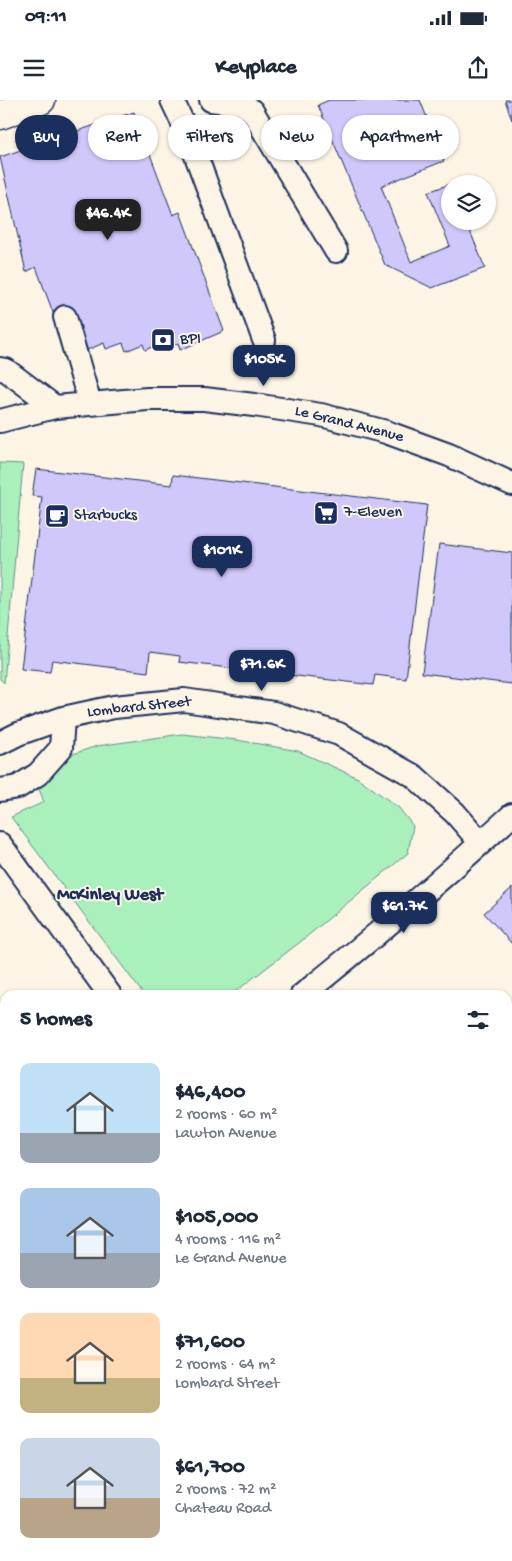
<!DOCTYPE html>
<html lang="en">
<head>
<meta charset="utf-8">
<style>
	body { margin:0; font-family:"Gochi Hand",sans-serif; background:#f2f2f3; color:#1f2937; height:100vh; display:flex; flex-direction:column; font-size:19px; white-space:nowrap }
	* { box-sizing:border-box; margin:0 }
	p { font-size:16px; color:#747a83 }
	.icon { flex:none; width:28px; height:28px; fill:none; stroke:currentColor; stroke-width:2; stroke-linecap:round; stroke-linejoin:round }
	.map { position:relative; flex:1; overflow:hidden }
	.side { position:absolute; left:0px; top:890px; width:512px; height:571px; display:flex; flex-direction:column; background:#fff; border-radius:15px 15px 0 0; box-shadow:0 1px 4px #0004 }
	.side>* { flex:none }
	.guide { position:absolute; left:15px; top:15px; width:482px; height:45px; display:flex; gap:10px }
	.fabs { position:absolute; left:441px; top:75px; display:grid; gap:10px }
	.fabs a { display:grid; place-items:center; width:55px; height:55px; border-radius:50%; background:#fff; box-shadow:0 1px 4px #0004; font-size:25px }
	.price { position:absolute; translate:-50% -42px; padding:0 11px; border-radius:10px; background:#1b2f5e; color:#fff; font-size:16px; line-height:32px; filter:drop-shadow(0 1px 2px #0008) }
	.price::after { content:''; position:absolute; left:50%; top:30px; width:15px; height:11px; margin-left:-8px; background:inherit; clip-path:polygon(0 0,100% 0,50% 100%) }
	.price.current { background:#222; color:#fff }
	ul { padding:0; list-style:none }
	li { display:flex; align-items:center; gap:15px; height:125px; padding:0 20px }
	li span { display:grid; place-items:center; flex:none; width:140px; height:100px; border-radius:10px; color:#555 }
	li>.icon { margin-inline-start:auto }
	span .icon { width:60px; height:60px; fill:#fffc; stroke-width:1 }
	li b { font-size:21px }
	h2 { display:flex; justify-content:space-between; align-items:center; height:60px; padding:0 20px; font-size:21px }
	.pill { padding:0 18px; border-radius:22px; background:#fff; box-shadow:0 1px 4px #0004; font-size:18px; line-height:45px }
	.pill.current { background:#1b2f5e; color:#fff }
	.status { display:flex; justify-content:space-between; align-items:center; height:35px; padding:0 25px; background:#fff; direction:ltr }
	.status svg { height:14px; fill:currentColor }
	header { display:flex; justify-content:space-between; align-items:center; height:65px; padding:0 20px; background:#fff; font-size:22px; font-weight:700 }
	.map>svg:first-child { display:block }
	.green { fill:#aaf0bc; stroke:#62908d }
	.building { fill:#d0c7fa; stroke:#1b2f5e }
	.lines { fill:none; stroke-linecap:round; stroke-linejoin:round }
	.minor-casing { stroke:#1b2f5e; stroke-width:26 }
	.major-casing { stroke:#1b2f5e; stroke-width:31 }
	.minor { stroke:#fcf5e5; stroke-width:22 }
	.major { stroke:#fcf5e5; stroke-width:28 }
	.labels { text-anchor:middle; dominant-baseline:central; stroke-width:4; stroke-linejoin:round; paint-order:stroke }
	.poi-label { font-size:16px; fill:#1b2f5e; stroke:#fcf5e5; text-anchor:start }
	.street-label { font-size:16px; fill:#1b2f5e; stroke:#fcf5e5 }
	.neighbourhood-label { font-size:18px; font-weight:bold; fill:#1b2f5e; stroke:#fcf5e5 }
</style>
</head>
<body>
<div class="status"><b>09:11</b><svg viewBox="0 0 49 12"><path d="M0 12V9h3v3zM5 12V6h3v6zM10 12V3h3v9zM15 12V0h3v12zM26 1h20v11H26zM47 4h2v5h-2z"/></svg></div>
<header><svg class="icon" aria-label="menu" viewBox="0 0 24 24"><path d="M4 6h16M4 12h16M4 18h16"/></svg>Keyplace<svg class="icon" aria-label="share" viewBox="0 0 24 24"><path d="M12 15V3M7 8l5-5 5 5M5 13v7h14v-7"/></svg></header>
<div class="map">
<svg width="512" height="1461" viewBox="0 0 512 1461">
	<rect width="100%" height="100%" fill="#fcf5e5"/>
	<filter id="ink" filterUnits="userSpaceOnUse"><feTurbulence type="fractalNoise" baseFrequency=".02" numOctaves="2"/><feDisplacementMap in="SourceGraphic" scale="10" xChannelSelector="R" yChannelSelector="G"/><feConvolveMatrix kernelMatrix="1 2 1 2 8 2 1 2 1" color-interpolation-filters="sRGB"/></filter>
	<g filter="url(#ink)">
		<!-- green -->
		<path class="green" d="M0,363L23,364L4,583L0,579Z
			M182,634L237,640L298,651L358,678L399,708L413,726L408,753L299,843L231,895H144L11,717L44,702L31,668L97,646Z"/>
		<!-- building -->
		<path class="building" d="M329,0H420L444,61L381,86L411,162L450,146L428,92L450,84V121H466L485,168L432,188L385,165L318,5Z
			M505,0H512V20Z
			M134,12L173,115L180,112L224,231L180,250L178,243L162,250L159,244L145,250L143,244L126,251L123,243L106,249L104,243L87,250L85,245L67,250L36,167L26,172L0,57Z
			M36,369L172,385L173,375L427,405L406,579L375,575L373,585L179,562L180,556L150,552L148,572L52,560L50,572L21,569L42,397L32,396Z
			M439,444L512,453V584L422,573Z
			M512,788V844L484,813Z
			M5,1379V1412L0,1415V1382Z"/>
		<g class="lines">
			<defs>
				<path id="minor" d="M172,0L188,34L264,240
					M211,0L241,4L252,11L336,151
					M65,217L90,304
					M0,269L6,270L55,307
					M0,321L55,307L147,299H204L254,305L321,315L386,332L449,355L512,384
					M0,643L18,634L63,618L114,607L184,600L274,613L339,634L414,676L455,713L481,743
					M0,690L18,687L38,674L61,648L63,618
					M0,744L110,895
					M302,895C374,838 444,777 512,715
					M508,958L512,954
					M0,1022L5,1019
					M0,1110L5,1107
					M508,1132L512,1139
					M0,1311L5,1308
					M508,1434L512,1432
					M0,1442L5,1439
					M208,1461L217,1456
					M453,1461L462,1456"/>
				<path id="major" d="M0,15L41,0"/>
			</defs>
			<!-- minor casing -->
			<use href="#minor" class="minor-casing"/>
			<!-- major casing -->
			<use href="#major" class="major-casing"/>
			<!-- minor -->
			<use href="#minor" class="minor"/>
			<!-- major -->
			<use href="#major" class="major"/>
		</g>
	</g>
	<!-- icons -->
	<defs>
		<symbol id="bank-square" viewBox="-11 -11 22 22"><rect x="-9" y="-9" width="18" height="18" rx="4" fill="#1b2f5e" stroke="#fcf5e5"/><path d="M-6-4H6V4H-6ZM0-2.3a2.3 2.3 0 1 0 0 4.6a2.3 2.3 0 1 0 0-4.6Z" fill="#fff"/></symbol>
		<symbol id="supermarket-square" viewBox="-11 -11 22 22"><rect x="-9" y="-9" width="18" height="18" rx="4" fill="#1b2f5e" stroke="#fcf5e5"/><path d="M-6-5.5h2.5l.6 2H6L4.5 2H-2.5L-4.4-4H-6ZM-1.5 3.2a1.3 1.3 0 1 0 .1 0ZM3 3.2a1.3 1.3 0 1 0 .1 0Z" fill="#fff"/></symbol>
		<symbol id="cafe-square" viewBox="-11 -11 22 22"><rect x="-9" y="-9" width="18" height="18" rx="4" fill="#1b2f5e" stroke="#fcf5e5"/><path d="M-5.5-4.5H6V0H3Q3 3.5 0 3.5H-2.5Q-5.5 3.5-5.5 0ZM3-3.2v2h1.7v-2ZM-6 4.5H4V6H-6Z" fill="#fff"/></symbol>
	</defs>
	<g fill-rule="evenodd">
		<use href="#bank-square" x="149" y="226" width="28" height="28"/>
		<use href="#supermarket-square" x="312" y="399" width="28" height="28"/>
		<use href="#cafe-square" x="43" y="402" width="28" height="28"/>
	</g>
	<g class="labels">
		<!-- poi labels -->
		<g class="poi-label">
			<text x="180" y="240">BPI</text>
			<text x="344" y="413">7-Eleven</text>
			<text x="74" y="416">Starbucks</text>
		</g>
		<!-- street labels -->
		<g class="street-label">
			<text transform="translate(349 325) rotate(14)">Le Grand Avenue</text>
			<text transform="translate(139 608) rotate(-6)">Lombard Street</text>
		</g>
		<!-- neighbourhood labels -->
		<g class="neighbourhood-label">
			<text x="110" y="795">McKinley West</text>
		</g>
	</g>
</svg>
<div class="fabs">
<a><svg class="icon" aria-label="layers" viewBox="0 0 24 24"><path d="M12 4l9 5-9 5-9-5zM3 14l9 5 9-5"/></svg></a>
</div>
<b class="price current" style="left:108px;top:141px">$46.4K</b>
<b class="price" style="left:264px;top:287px">$105K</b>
<b class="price" style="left:222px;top:478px">$101K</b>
<b class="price" style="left:262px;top:592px">$71.6K</b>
<b class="price" style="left:404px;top:834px">$61.7K</b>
<div class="guide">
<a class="pill current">Buy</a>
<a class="pill">Rent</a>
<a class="pill">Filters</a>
<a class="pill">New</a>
<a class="pill">Apartment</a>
</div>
<section class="side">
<h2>5 homes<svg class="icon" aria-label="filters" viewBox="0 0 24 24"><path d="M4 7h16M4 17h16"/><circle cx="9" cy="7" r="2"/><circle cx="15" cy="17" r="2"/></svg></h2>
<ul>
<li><span style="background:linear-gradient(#bfe0f5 70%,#9aa5b1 0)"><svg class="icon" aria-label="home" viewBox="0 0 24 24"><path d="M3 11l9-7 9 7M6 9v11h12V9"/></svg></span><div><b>$46,400</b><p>2 rooms · 60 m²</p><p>Lawton Avenue</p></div></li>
<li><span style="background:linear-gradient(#a9c7e8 65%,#9aa5b1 0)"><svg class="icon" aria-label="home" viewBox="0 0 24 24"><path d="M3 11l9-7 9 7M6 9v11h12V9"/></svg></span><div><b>$105,000</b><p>4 rooms · 116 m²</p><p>Le Grand Avenue</p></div></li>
<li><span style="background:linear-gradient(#ffd9b3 65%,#c2b280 0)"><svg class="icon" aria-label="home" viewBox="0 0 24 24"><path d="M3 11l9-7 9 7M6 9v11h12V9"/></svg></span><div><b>$71,600</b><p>2 rooms · 64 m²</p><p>Lombard Street</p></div></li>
<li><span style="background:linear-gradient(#c9d6e8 60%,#b9a48a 0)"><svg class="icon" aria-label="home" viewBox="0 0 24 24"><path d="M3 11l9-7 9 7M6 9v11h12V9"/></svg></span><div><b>$61,700</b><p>2 rooms · 72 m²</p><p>Chateau Road</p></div></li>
</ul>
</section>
</div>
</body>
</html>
